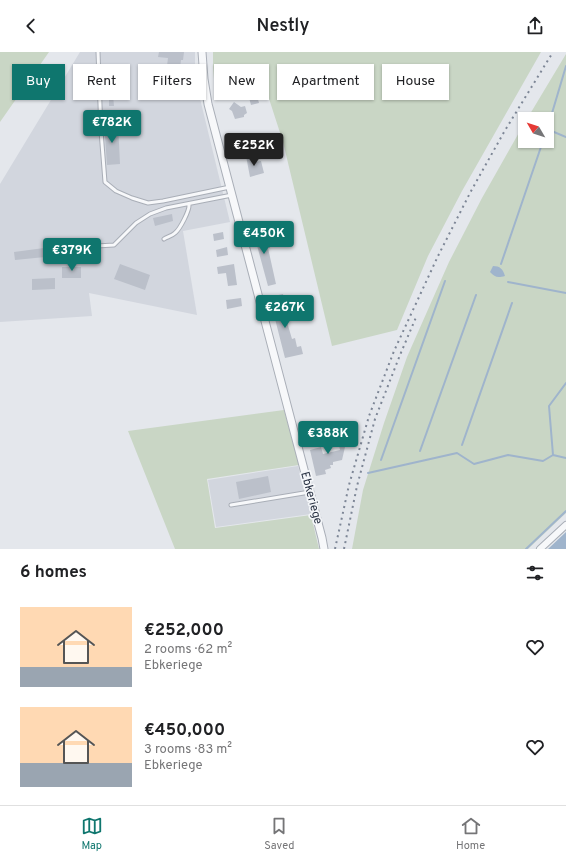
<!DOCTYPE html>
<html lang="en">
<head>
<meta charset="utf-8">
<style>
	body { margin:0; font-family:Overpass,sans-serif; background:#f2f2f2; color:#202124; height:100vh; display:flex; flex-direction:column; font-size:15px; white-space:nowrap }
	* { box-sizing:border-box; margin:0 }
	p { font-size:13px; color:#757577 }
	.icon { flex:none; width:22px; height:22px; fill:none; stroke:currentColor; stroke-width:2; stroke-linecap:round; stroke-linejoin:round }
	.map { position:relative; height:497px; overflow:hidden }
	.details { display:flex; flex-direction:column; background:#fff; flex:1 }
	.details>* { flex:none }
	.guide { position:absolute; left:12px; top:12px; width:542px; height:36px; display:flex; gap:8px }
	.needle { width:26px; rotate:309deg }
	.fabs { position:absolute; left:518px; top:60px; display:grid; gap:8px }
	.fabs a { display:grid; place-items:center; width:36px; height:36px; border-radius:0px; background:#fff; box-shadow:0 1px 3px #0004; font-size:20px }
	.price { position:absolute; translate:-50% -34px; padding:0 9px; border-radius:4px; background:#0f766e; color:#fff; font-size:13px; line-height:26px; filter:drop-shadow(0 1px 2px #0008) }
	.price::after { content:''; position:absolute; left:50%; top:24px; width:12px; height:9px; margin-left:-6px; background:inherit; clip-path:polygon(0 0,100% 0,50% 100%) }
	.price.current { background:#222; color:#fff }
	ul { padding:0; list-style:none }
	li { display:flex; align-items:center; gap:12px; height:100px; padding:0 20px }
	li span { display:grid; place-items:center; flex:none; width:112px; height:80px; border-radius:0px; color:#555 }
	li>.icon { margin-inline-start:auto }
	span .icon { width:48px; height:48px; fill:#fffc; stroke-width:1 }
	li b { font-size:17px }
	h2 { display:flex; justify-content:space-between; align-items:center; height:48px; padding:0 20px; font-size:17px }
	.tag { padding:0 14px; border-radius:0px; background:#fff; box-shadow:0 1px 3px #0004; font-size:14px; line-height:36px }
	.tag.current { background:#0f766e; color:#fff }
	header { display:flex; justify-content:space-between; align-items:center; height:52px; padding:0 20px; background:#fff; font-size:18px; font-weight:600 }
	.tabs { display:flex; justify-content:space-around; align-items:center; height:56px; border-top:1px solid #e0e0e0; background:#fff; font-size:11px; color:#757577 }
	.tabs a { display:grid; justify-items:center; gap:2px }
	.tabs .current { color:#0f766e }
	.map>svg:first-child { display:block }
	.built { fill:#d2d6de }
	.green { fill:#c9d6c5 }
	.water { fill:#9fb4cc }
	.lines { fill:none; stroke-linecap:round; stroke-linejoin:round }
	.stream { stroke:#9fb4cc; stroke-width:2 }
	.building { fill:#bbc0ca }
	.service-casing { stroke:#a9aeb7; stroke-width:5 }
	.minor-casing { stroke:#a9aeb7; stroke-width:8 }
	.tertiary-casing { stroke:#a9aeb7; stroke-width:9 }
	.service { stroke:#f7f8fa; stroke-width:3 }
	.minor { stroke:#f7f8fa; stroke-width:6 }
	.tertiary { stroke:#f7f8fa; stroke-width:7 }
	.rail { stroke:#7d8696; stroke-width:2; stroke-dasharray:2 4; stroke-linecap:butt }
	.labels { text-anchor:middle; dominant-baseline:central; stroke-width:3.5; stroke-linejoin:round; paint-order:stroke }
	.street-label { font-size:12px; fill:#2b3445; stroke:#f4f6f9 }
</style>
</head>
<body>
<header><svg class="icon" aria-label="back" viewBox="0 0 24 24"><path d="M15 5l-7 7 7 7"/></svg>Nestly<svg class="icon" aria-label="share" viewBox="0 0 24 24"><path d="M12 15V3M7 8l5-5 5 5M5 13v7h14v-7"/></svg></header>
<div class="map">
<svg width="566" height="497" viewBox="0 0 566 497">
	<rect width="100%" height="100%" fill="#e4e7ec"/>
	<!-- built -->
	<path class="built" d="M80,0H195V26L230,170L183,179L197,263L89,241L92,264L0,270V132Z
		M298,414L311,462L216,475L208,428Z"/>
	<!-- green -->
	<path class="green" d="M0,0H49L0,70Z
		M213,0H541L462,139L428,204L397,278L332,294L283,90L262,25L215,39L213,15Z
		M566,2V461L528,497H352L363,438L384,371L407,305L449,210L482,146L525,70V89H547V67H527Z
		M284,358L299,413L207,427L215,476L311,463L319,497H175L128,379Z"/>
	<!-- water -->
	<path class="water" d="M493,214C500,214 503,217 505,224C497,226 495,225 490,220Z
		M566,480V497H548Z"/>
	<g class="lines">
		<!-- stream -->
		<path class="stream" d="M547,77L566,85
			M547,78L566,14
			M501,212L543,89
			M508,230L566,241
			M462,393L512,251
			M420,399L476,243
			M553,403L549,354L566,331
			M381,408L445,229
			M368,421L457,401L474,412L508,403L543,409L553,403L566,406
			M526,497L566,459"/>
	</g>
	<!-- building -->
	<path class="building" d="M159,0H184L183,8H181L180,16L167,14L168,6L158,5Z
		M110,21L111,33H112L114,54H109V42L103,43L102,22Z
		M83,30H93L94,46L84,47Z
		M256,40L259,51L251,53L248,42Z
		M234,50L241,55L245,54L247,61L244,63V65L235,67L232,59L229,57Z
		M104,71H118L120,112L107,113Z
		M252,103L254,110L261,109L264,121L250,125L246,104Z
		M172,162L173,169L155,174L153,166Z
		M292,171L294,177L284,180L282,173Z
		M263,175L266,189L268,188L270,196H268L276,232L268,234L255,186H253L251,178Z
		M223,180L224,187L214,189L213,182Z
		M227,195L228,203L217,205L216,198Z
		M44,196L45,205L15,208L14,200Z
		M120,212L150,223L145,238L114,227Z
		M234,212L237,233L228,234L226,221L218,222L217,215Z
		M62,215H81V226H62Z
		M55,226V237L32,238V227Z
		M283,242L285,251L284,252L289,269L287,270L292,287L295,286L297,295L301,294L303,302L285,306L274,263L281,262L279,253L271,255L269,245Z
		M241,246L242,254L227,257L226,248Z
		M338,372L342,387H344L345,395L342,408L333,410V413H330L331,416L325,418L326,422L316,424L310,398L321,395L323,402L340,398L337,384L334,385L333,377H335L334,373Z
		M268,424L271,440L239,447L236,430Z"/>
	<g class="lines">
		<defs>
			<path id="service" d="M98,0L101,79L105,130L116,139L132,146L148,151L163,149L230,135
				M164,187C167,185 172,184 175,181C180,177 190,158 189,152
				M61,196L114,193L136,171L150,162L166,156L232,143
				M231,453L310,440"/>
			<path id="minor" d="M540,497L566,473"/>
			<path id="tertiary" d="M202,0L204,27L208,52L322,486L324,497"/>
		</defs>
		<!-- service casing -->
		<use href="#service" class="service-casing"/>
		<!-- minor casing -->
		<use href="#minor" class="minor-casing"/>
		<!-- tertiary casing -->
		<use href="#tertiary" class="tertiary-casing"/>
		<!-- service -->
		<use href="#service" class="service"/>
		<!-- minor -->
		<use href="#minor" class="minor"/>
		<!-- tertiary -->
		<use href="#tertiary" class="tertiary"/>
		<!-- rail -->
		<path class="rail" d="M335,497L349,433L369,364L394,299L438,204L470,141L504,80L553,0
			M344,497L357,434L375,367L400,303L417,263"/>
	</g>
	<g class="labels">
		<!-- street labels -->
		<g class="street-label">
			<text transform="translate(311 446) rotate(75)">Ebkeriege</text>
		</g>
	</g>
</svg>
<div class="fabs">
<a><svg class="needle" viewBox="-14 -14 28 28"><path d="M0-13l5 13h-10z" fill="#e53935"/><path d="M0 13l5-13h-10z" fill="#757577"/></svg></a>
</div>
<b class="price" style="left:112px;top:92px">€782K</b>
<b class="price current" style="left:254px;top:115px">€252K</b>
<b class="price" style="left:264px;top:203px">€450K</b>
<b class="price" style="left:72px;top:220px">€379K</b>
<b class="price" style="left:285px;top:277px">€267K</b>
<b class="price" style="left:328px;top:403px">€388K</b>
<div class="guide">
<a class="tag current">Buy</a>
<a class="tag">Rent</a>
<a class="tag">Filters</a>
<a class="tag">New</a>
<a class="tag">Apartment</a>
<a class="tag">House</a>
</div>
</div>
<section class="details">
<h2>6 homes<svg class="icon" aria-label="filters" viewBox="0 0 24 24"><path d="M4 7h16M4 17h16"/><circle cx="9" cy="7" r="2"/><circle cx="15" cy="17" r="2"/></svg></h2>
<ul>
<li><span style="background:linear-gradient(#ffd9b3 75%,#9aa5b1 0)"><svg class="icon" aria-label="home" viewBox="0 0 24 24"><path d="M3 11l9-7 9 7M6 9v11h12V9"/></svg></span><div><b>€252,000</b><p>2 rooms · 62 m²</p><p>Ebkeriege</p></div><svg class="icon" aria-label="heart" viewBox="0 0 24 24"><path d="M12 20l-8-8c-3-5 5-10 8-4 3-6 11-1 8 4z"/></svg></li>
<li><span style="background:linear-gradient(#ffd9b3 70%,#9aa5b1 0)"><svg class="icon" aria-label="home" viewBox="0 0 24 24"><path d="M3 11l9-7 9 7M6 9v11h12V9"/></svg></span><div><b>€450,000</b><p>3 rooms · 83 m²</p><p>Ebkeriege</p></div><svg class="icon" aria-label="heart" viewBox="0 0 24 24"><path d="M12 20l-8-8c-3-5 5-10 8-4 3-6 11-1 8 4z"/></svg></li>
</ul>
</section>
<nav class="tabs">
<a class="current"><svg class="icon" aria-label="map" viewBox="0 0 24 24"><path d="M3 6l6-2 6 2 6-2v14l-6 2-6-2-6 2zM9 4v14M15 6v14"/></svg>Map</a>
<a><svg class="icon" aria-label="saved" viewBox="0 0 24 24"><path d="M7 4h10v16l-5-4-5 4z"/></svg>Saved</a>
<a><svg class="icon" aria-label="home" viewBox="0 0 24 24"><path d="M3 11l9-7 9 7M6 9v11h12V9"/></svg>Home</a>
</nav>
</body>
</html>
